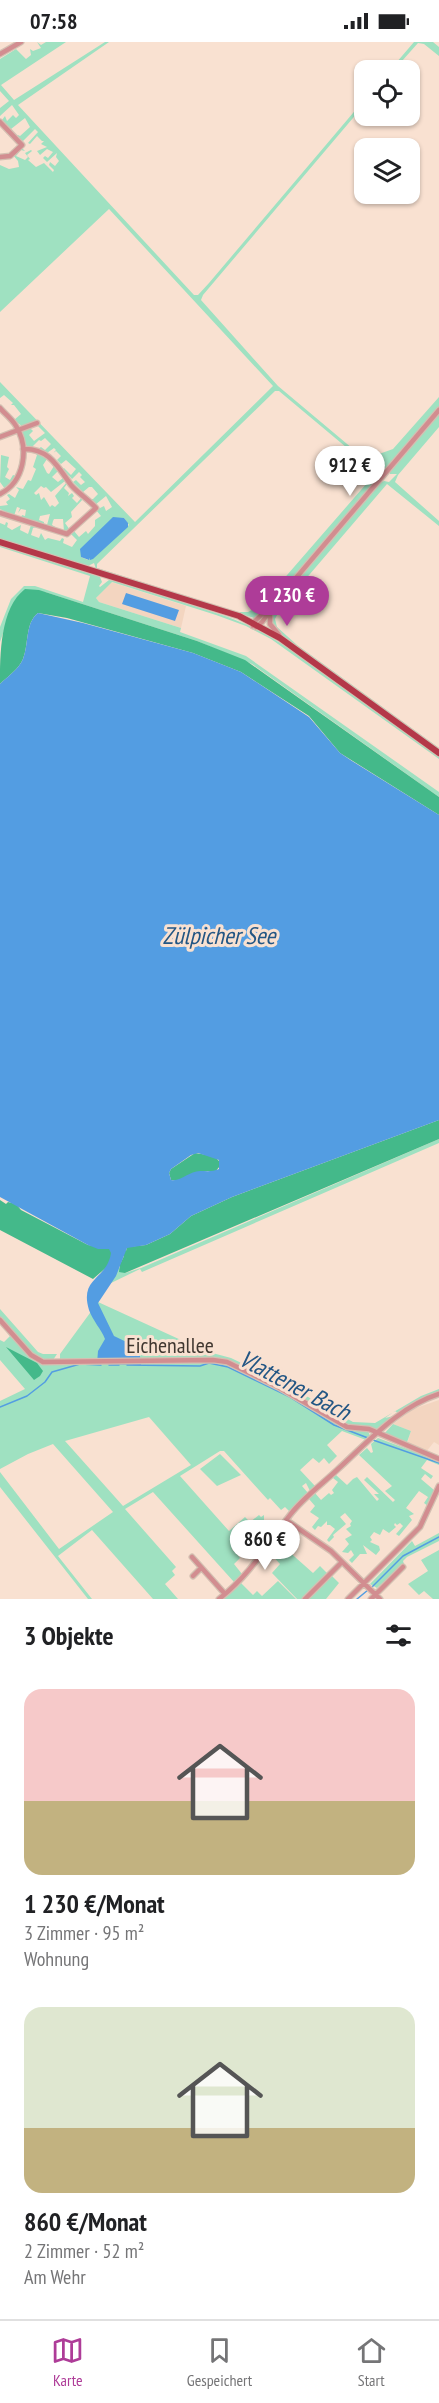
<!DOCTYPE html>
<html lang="de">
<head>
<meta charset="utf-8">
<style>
	body { margin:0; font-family:"PT Sans Narrow",sans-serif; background:#f2f2f2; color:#202124; height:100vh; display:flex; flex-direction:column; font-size:22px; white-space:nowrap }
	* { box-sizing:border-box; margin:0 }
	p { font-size:20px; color:#757577 }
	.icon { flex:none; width:33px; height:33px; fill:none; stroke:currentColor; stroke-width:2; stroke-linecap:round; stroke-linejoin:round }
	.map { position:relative; height:1557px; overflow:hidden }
	.drawer { display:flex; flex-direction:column; background:#fff; flex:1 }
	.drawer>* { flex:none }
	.tools { position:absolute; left:354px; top:18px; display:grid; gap:12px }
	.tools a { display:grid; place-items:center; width:66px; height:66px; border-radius:12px; background:#fff; box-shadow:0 2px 4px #0004; font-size:30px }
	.price { position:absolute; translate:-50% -51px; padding:0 14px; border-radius:21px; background:#fff; color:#222; font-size:20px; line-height:39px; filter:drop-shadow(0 2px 3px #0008) }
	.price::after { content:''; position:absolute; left:50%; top:36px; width:18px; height:14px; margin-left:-9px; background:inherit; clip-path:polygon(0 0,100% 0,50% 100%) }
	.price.on { background:#ae3c98; color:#fff }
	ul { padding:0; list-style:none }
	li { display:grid; align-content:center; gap:12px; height:318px; padding:0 24px }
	li span { display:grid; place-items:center; height:186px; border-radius:18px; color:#555 }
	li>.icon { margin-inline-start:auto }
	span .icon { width:108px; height:108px; fill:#fffc; stroke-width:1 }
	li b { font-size:26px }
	h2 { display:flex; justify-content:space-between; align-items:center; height:72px; padding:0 24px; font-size:26px }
	.status { display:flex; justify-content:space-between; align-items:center; height:42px; padding:0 30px; background:#fff; direction:ltr }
	.status svg { height:16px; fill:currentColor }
	.dock { display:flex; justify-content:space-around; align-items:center; height:84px; border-top:2px solid #e0e0e0; background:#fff; font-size:16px; color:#757577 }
	.dock a { display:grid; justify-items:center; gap:3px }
	.dock .on { color:#ae3c98 }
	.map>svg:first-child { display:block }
	.built { fill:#f3d5c0 }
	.green { fill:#9fe1c1; fill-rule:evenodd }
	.forest { fill:#44b98a }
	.water { fill:#539de2; fill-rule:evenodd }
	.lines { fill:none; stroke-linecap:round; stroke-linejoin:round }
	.stream { stroke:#539de2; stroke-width:1.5 }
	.minor-casing { stroke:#d4bfb1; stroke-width:7 }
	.major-casing { stroke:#d4bfb1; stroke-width:8 }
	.minor { stroke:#d28d90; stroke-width:4.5 }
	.major { stroke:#b43849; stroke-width:6 }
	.labels { text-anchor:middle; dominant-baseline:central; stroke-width:6; stroke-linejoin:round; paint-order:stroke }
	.street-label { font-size:22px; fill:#403730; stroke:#f9e1d1 }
	.water-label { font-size:24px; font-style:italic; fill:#235684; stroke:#f9e1d1 }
</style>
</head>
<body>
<div class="status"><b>07:58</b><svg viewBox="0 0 49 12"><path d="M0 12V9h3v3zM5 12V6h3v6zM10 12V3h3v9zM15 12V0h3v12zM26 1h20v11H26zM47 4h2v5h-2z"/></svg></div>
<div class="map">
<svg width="439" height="1557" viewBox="0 0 439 1557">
	<rect width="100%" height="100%" fill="#f9e1d1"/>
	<!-- built -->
	<path class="built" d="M111,540L186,564L181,586L99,560L96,556Z
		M439,1358V1403L434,1400L426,1410L407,1402L411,1389L393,1382L413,1367Z"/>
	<!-- green -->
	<path class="green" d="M37,0L41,3L46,0H66L1,43L14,58L105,0H109L18,63L194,253H198L209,241L364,58V63L203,253L201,258L278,344L365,417L393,407L439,355V365L386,426L379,427L374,422L380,413L363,418L377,431L376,438L291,538L254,576L96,527L94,521L88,524L0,497V481L5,483L6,480L8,481L7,485L12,488L21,483L20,488L28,492L31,483L36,485L33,486L31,493L39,496L41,491L45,498L48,496L60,499L62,496L64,497L63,501L72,505L77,498L71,492L74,489L79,495L86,489L88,492L95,484V478L101,474L96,468L104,464L106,469L112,465L106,454L95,463L89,457H93L98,452L92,445H89L83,450L73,440L76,438L81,443L85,440L80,435L82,433L79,430L72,437L63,427L64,426L71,433L76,427L66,418L61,422L57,418L61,414L56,409L53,411L56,408L54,406L47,411L38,407L41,405L45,408L51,402L45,396L41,399L39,398L31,406L27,405L21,390L29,385L33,389L29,393L34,399L45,391L35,381L23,385L14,378L21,372L14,363H11L13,361L4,353L0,356V340L135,480L273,344L109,167L0,270V123L9,127L19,125L18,119L13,113L22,106L25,109L21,108L16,114L25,118L28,115L25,111L31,108L32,109L27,113L30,117L28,118L36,125L44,121L53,130L54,128L49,123L50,120L55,124L59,119L56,115L57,111L47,120L43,116L45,114L48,116L53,110L47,107L40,113L37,109L47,105L41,102L44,99H42L37,94L30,102L28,101L38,90L35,87L23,99L16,95L18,93L20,94L30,85L25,76L11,87L2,78L5,74L7,79L13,73L16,76L19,73L12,63L0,74V66L9,59L0,49V17L16,7L26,17L31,13L30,7L33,9L41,6ZM275,349H279L371,426L374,433L261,563L248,570H237L97,526V522ZM124,476L129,483L88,518L81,515Z
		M414,0H433L439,5V14L424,2L418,1L394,28H390Z
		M439,371V385L398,433L395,440L439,479V484L387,442L280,567L275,577L277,585L297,603L439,706V708L288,599L271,582V571L276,564L379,442L384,439L389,440L397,432H390V430Z
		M34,410L47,417L43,423L47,431L49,432L54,424L59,428L52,435L58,440L63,436L65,439L51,450L46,445L44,446L41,444L34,451L36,453L39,451L41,458L44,455L50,465L52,463L55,465L59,461L55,454L67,440L70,444L67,442L64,446L69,451L68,454L72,451L74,454L72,456L77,461L82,455L84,456L71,470L72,475L65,481L70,488L67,489H64L63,477H54L53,479L52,483L57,486L47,483L50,472L40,474L39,478L44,480V482L21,476L22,473L25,474L26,468L21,467L18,471L20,466L17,465L14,474L0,467V464L8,463L6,460L10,457L7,453L9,452L15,456L19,448L16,445L23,447L28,438L31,439L36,427L33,425L37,413Z
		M1,413L9,415L7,425L9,427L5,435L10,438L13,433L16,434L5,447L0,440Z
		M0,502L100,535L102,540L99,544L100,545L109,538L125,541L228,575L255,586L287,605L439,714V717L271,597L246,584L216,573L112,540L96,556L99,560L181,586L180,590L246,614L439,750V755L252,622L197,599L45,550H22L14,560L0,600V585L11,557L24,544H35L83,560L90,534L0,505Z
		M439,1097V1101L142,1230L140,1227L109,1242L110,1218L125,1231L141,1226Z
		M98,1260L205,1309L231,1316L283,1341L353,1380L375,1381L421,1354L439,1347V1350L412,1361L398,1371L395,1369L385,1376L394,1374L375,1388L349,1384L286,1346L225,1317L60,1318V1312Z
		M0,1267L38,1310L43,1312H57L53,1318C29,1319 14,1292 0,1276Z
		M0,1280L32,1317L40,1321H224L281,1347L347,1386L368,1389L370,1394L366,1398L342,1389L327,1403L337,1414L329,1422L324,1416L319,1421L313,1416L300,1428L315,1444L310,1449L306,1441L302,1444L308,1451L289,1469L285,1465L281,1468L270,1456L268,1458L224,1409H220L180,1434L229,1489L245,1475L250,1480L259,1473L261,1475L264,1473V1479L271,1490L264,1497L257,1492L252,1498L263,1509L255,1518L239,1500L232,1507L240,1516L234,1522L242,1532L234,1540L153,1450L125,1467L176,1525L172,1529L175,1533L165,1542L178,1557H153L92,1488L58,1514L92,1557H88L0,1445V1430L59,1507L113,1470L53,1402L28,1412L0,1427V1359L25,1347L0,1318V1298L4,1300L10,1294ZM149,1375L191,1423L123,1464L65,1399Z
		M393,1382L411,1389L406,1403L383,1393Z
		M378,1396L439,1419V1423L427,1418L421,1426L433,1434L431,1437L425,1432L421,1437L434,1448L428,1464L424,1461L428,1455L419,1449L406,1466L414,1472L409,1474L412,1478L399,1494L396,1492L403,1484L400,1481L397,1483L395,1481L394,1483L396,1485L389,1491L383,1487L380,1493L374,1490L370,1495L372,1498L370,1500L379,1504L380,1508L376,1513L363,1503L367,1512H360L352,1521L349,1518L354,1513L351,1508L348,1511L342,1510L349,1502L345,1497L352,1493L346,1487L351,1484L350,1482L352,1479L345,1471L340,1475L346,1482L333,1493L334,1495L329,1500L327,1498L335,1487L330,1483H327V1479L321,1485L318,1484L315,1488L312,1485L319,1476L310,1470L315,1464L309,1457L315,1451L321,1458L329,1451L331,1453L334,1451L332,1448L338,1440L333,1436L336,1433L347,1443L353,1437L357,1435L377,1459L379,1457L374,1452H379L364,1438L367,1435L393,1460L395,1458L385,1449L392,1444L359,1413L367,1406L371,1411L373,1410L371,1402Z
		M220,1412L241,1433L217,1444L200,1427Z
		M282,1488L289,1495L285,1502L286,1507L313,1531L320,1524L327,1531L303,1557H297L272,1531L280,1522L268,1509Z
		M439,1491V1499L407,1515L403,1519L404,1522L377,1546L370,1542L412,1499L415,1504Z
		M439,1508V1557H433L424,1549L419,1553L408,1542L428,1529L421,1518Z
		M330,1532L339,1541L326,1557H306Z
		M244,1536L241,1541L253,1553L257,1549L262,1554L278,1539L296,1557H223Z"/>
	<!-- forest -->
	<path class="forest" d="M25,547L39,548L197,599L245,618L439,755V773L340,711L309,674L241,630L193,611L67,576L38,571C25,581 29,602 23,617C19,627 8,634 0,642C0,613 0,566 25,547Z
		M439,1078V1097L125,1231L119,1230L120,1222L124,1214L110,1218L108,1224L93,1237L0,1188V1158L6,1162L8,1160L16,1162L21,1168L88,1203L126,1209L127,1205L146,1203L170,1192L191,1174L232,1155Z
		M195,1111L214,1114L220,1120V1124L215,1130C198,1125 184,1141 171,1138L169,1131L171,1127Z
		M6,1305L37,1321L43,1329L40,1334L34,1338Z"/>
	<!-- water -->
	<path class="water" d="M113,475L124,476L128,481V485L93,517L90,518L89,516V518L81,515L80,507Z
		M126,551L179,568L175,579L122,562Z
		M38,571L83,581L193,611L241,630L309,675L340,711L352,719L439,773V1078L232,1155L191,1174L170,1192L146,1203L127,1206L116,1234L98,1261L114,1294L139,1306L141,1323L97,1322L98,1309L105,1297C101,1287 93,1279 89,1268C79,1235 107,1238 111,1211L109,1207H98L88,1203L0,1155V642C8,634 19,627 23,617C29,602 25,581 38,571ZM198,1111L219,1118V1127C213,1130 206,1129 200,1129C189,1129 181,1140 171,1138L169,1131L171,1127L191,1113Z"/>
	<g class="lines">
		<!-- stream -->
		<path class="stream" d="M109,1323H119
			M127,1323L200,1324L209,1321L228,1325L290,1355L334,1383L368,1396
			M0,1365L27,1354L45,1340L52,1330L80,1322L101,1323
			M373,1398L439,1421
			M372,1545L403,1514L439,1495
			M357,1557L368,1548"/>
		<defs>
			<path id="minor" d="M0,12L21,0
				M0,80L22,103L10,114L0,115
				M0,366C5,372 12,377 16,384C30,407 24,440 0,452
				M0,395L37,381
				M0,471L67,492L96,466C89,458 78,451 71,443C58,425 49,406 23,407
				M270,570V582L279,593
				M253,584L254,580L278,557L439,368
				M256,585L262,580L275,562
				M0,1278L31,1313L43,1320L213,1318L227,1320L278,1345L347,1385L369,1387L439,1417
				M286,1478L331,1509L380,1557
				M192,1515L225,1552
				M193,1534L201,1526
				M219,1557C250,1533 267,1503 290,1473C303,1456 321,1443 337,1428C368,1400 398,1365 439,1352
				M305,1557L342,1520
				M348,1557L420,1485L439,1444
				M371,1557L403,1525"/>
			<path id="major" d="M0,500L239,574L280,596L439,711"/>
		</defs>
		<!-- minor casing -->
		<use href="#minor" class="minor-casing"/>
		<!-- major casing -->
		<use href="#major" class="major-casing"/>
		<!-- minor -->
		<use href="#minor" class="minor"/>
		<!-- major -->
		<use href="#major" class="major"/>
	</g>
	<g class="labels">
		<!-- street labels -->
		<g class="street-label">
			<text x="170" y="1303">Eichenallee</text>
		</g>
		<!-- water labels -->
		<g class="water-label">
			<text x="219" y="893">Zülpicher See</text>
			<text transform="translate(295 1343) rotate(28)">Vlattener Bach</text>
		</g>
	</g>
</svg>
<div class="tools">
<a><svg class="icon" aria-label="locate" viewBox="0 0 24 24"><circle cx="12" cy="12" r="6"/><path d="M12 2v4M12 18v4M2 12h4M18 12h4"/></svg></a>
<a><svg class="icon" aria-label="layers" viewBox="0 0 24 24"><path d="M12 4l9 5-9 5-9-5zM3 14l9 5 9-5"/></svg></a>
</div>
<b class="price" style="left:350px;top:455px">912 €</b>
<b class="price on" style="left:287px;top:585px">1 230 €</b>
<b class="price" style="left:265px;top:1529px">860 €</b>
</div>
<section class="drawer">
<h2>3 Objekte<svg class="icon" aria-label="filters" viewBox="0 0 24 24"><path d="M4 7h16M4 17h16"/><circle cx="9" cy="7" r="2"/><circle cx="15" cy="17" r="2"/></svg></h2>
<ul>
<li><span style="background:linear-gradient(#f6c9c9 60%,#c2b280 0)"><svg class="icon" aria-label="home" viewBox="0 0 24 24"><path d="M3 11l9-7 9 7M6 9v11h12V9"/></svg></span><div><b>1 230 €/Monat</b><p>3 Zimmer · 95 m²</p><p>Wohnung</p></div></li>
<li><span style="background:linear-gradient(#dfe7d0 65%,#c2b280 0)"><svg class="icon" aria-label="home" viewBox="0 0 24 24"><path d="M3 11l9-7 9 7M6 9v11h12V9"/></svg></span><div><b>860 €/Monat</b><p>2 Zimmer · 52 m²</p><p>Am Wehr</p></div></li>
</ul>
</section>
<nav class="dock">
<a class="on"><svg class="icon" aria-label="map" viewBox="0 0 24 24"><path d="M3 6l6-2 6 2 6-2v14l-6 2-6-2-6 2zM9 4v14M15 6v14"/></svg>Karte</a>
<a><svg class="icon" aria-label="saved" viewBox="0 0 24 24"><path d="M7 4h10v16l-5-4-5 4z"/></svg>Gespeichert</a>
<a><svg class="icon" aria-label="home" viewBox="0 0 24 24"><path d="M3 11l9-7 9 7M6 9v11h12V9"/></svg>Start</a>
</nav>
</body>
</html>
